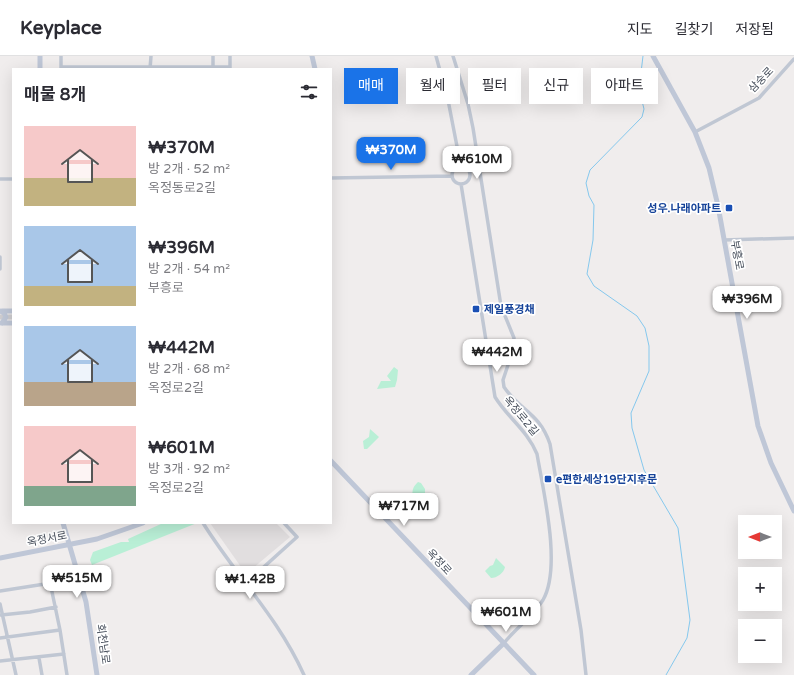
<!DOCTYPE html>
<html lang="ko">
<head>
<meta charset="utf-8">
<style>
	body { margin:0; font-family:"Varela Round","Noto Sans KR",sans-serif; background:#f2f2f3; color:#2b2b33; height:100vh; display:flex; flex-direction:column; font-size:15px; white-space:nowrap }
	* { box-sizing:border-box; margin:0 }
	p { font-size:13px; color:#7c7c81 }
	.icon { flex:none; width:22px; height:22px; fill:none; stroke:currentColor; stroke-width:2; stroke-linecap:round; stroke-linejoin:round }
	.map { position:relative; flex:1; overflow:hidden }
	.side { position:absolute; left:12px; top:12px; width:320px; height:456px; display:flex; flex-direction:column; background:#fff; border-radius:0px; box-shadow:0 4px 16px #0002 }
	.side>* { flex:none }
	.top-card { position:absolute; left:344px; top:12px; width:380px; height:36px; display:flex; gap:8px }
	.needle { width:26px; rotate:270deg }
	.buttons { position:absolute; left:738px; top:459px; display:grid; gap:8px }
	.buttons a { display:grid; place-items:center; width:44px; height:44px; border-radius:0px; background:#fff; box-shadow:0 4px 16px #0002; font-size:20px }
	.price { position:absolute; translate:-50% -34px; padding:0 9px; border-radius:8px; background:#fff; color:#222; font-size:13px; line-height:26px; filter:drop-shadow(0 1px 2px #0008) }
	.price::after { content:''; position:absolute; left:50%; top:24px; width:12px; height:9px; margin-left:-6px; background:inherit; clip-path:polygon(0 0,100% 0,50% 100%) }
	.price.on { background:#1a73e8; color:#fff }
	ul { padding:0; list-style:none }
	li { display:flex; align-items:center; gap:12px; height:100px; padding:0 12px }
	li span { display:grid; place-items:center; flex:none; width:112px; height:80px; border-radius:0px; color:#555 }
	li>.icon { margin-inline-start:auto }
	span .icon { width:48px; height:48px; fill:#fffc; stroke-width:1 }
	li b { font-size:17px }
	h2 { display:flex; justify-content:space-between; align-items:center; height:48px; padding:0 12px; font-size:17px }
	.tag { padding:0 14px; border-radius:0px; background:#fff; box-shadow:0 4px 16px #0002; font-size:14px; line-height:36px }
	.tag.on { background:#1a73e8; color:#fff }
	header { display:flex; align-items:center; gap:24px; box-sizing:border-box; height:56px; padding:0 20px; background:#fff; border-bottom:1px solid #e1e1e2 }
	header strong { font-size:19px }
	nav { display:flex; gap:22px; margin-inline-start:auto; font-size:14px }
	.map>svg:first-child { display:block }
	.education { fill:#e1dedf }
	.green { fill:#b9efd6 }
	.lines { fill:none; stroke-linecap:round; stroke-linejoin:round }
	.stream { stroke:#85c8ed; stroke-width:1 }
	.secondary-tunnel { stroke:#cecdd0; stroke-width:5; stroke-dasharray:5 2.5; stroke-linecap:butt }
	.street { stroke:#c0c7d3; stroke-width:3.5 }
	.secondary { stroke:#bfc7d7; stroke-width:5 }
	.transit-dot { fill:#1a4fb4; stroke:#fff; stroke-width:1.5 }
	.labels { text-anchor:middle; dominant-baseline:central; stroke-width:3.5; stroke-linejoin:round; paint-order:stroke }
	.street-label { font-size:11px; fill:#454d5a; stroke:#fff }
	.transit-label { font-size:11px; font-weight:bold; fill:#164399; stroke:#fff; text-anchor:start }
</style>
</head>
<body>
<header>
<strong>Keyplace</strong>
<nav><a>지도</a><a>길찾기</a><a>저장됨</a></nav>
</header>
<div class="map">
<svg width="794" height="619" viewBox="0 0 794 619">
	<rect width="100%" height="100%" fill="#f0eded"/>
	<!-- education -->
	<path class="education" d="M210,467H276L290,481L246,518Z"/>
	<!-- green -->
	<path class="green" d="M394,311L398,314L397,324L395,331L377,333L381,325H391L387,320Z
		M370,373L379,381L367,393H364L363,385L369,381Z
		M418,426L421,427L425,433V442L419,446L412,441C413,433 412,432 418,426Z
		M163,467H197L92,509L90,504L93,496L121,486H129L128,483Z
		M496,502L505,511C504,517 497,522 491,522L485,515L490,510L493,509Z"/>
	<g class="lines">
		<!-- stream -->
		<path class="stream" d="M643,0L639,33L644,53L642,61L590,114L586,127L589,140L594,149L593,184L587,218L594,230L637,260L645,272L649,290V315L631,357L632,372L644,414L678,472L690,564L687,582L666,619"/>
		<!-- secondary-tunnel -->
		<path class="secondary-tunnel" d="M0,261H13"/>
		<!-- street -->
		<path class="street" d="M230,0V12
			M436,0L448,44L461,111
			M453,0L468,48L473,72L501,250L514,282L512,297L503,324L504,331C520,355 539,356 550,388L581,574L586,619
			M61,11H230
			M61,13V0
			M150,13L151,0
			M213,13V0
			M695,76L759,42L794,3
			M452 119a9 9 0 1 1 18 0a9 9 0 1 1-18 0Z
			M331,122L452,120
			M0,123H13
			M461,128L495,341C508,362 527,374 537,398C543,434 562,511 543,544C532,561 516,572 504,587
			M724,184L794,182
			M0,201V213
			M203,467C236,520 278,561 304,619
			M246,527L297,481L284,467
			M0,535L45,528L51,531L60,574L67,619
			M0,548L16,619
			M1,559L30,556L56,551
			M0,582L60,574
			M39,602L42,619
			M0,605L64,598"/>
		<!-- secondary -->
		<path class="secondary" d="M40,0V13
			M312,0L315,13
			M653,0L695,76L709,112L718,150L758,370L771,407L794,455
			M0,255L4,257L6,261L2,267
			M2,255H13
			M1,267H13
			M331,405L534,619
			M63,467L86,546L97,619
			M0,502L97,483L143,467
			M471,619L504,587"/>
	</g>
	<!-- markers -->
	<g class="transit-dot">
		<rect x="725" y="148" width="8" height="8" rx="2"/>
		<rect x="472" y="249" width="8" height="8" rx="2"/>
		<rect x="544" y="419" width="8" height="8" rx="2"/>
	</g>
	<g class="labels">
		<!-- street labels -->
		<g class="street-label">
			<text transform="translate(761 24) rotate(-46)">삼숭로</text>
			<text transform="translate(737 199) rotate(80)">부흥로</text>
			<text transform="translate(521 360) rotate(50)">옥정로2길</text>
			<text transform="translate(47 483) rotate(-11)">옥정서로</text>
			<text transform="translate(439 506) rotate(47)">옥정로</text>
			<text transform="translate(103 588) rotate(82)">회천남로</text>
		</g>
		<!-- transit labels -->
		<g class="transit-label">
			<text x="721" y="152" text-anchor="end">성우.나래아파트</text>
			<text x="484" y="253">제일풍경채</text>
			<text x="556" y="423">e편한세상19단지후문</text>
		</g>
	</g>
</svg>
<div class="buttons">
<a><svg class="needle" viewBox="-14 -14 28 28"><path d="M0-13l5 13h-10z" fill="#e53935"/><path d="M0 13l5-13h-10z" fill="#7c7c81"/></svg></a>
<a>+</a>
<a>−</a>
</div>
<b class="price on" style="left:391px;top:115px">₩370M</b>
<b class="price" style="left:477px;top:124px">₩610M</b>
<b class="price" style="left:747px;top:264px">₩396M</b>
<b class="price" style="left:497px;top:317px">₩442M</b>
<b class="price" style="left:404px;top:471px">₩717M</b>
<b class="price" style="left:77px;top:543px">₩515M</b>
<b class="price" style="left:250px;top:544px">₩1.42B</b>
<b class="price" style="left:506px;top:577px">₩601M</b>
<div class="top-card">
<a class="tag on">매매</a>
<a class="tag">월세</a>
<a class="tag">필터</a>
<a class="tag">신규</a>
<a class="tag">아파트</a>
</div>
<section class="side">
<h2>매물 8개<svg class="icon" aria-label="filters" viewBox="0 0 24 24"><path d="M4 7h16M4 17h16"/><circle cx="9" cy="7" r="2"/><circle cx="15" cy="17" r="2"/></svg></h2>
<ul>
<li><span style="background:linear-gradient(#f6c9c9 65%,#c2b280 0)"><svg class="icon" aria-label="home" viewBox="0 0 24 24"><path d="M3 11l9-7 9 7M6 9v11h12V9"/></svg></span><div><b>₩370M</b><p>방 2개 · 52 m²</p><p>옥정동로2길</p></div></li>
<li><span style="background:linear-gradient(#a9c7e8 75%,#c2b280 0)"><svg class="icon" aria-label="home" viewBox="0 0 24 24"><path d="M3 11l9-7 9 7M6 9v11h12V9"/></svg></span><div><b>₩396M</b><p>방 2개 · 54 m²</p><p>부흥로</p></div></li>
<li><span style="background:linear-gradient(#a9c7e8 70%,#b9a48a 0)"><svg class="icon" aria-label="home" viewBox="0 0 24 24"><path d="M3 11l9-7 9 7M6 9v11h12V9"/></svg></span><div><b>₩442M</b><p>방 2개 · 68 m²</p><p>옥정로2길</p></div></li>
<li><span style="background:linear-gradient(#f6c9c9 75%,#7fa58c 0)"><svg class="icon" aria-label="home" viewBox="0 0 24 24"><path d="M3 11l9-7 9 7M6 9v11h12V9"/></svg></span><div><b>₩601M</b><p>방 3개 · 92 m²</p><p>옥정로2길</p></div></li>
</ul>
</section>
</div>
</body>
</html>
